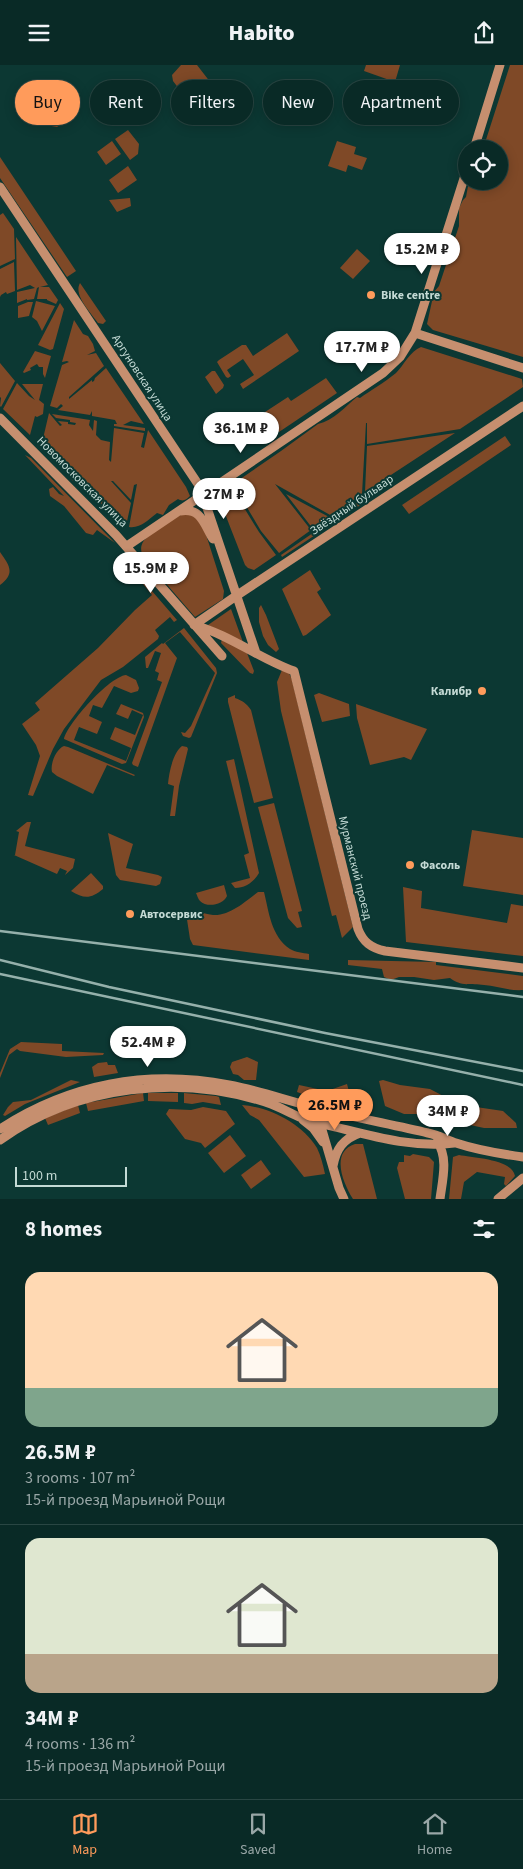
<!DOCTYPE html>
<html lang="en">
<head>
<meta charset="utf-8">
<style>
	body { margin:0; font-family:"Source Sans 3",sans-serif; background:#173632; color:#f1f3f6; height:100vh; display:flex; flex-direction:column; font-size:19px; white-space:nowrap }
	* { box-sizing:border-box; margin:0 }
	p { font-size:16px; color:#99a7a7 }
	.icon { flex:none; width:28px; height:28px; fill:none; stroke:currentColor; stroke-width:2; stroke-linecap:round; stroke-linejoin:round }
	.map { position:relative; height:1134px; overflow:hidden }
	.sheet { display:flex; flex-direction:column; background:#092a26; flex:1 }
	.sheet>* { flex:none }
	.top-card { position:absolute; left:15px; top:15px; width:494px; height:45px; display:flex; gap:10px }
	.controls { position:absolute; left:458px; top:75px; display:grid; gap:10px }
	.controls a { display:grid; place-items:center; width:50px; height:50px; border-radius:50%; background:#092a26; box-shadow:0 2px 12px #0003,0 0 0 1px #294643; font-size:25px }
	.scale { position:absolute; left:15px; bottom:12px; width:112px; box-sizing:border-box; padding-left:5px; border:2px solid #c4dad5; border-top:0; font-size:14px; line-height:18px; white-space:nowrap; color:#c4dad5; -webkit-text-stroke:4px #0c3833; paint-order:stroke }
	.price { position:absolute; translate:-50% -42px; padding:0 11px; border-radius:18px; background:#fff; color:#222; font-size:16px; line-height:32px; filter:drop-shadow(0 1px 2px #0008) }
	.price::after { content:''; position:absolute; left:50%; top:30px; width:15px; height:11px; margin-left:-8px; background:inherit; clip-path:polygon(0 0,100% 0,50% 100%) }
	.price.selected { background:#ff9b5b; color:#111 }
	ul { padding:0; list-style:none }
	li { display:grid; align-content:center; gap:10px; height:265px; padding:0 25px }
	li+li { border-top:1px solid #294643 }
	li span { display:grid; place-items:center; height:155px; border-radius:15px; color:#555 }
	li>.icon { margin-inline-start:auto }
	span .icon { width:90px; height:90px; fill:#fffc; stroke-width:1 }
	li b { font-size:21px }
	h2 { display:flex; justify-content:space-between; align-items:center; height:60px; padding:0 25px; font-size:21px }
	.chip { padding:0 18px; border-radius:22px; background:#092a26; box-shadow:0 2px 12px #0003,0 0 0 1px #294643; font-size:18px; line-height:45px }
	.chip.selected { background:#ff9b5b; color:#111 }
	header { display:flex; justify-content:space-between; align-items:center; height:65px; padding:0 25px; background:#092a26; font-size:22px; font-weight:800 }
	.menu { display:flex; justify-content:space-around; align-items:center; height:70px; border-top:1px solid #294643; background:#092a26; font-size:14px; color:#99a7a7 }
	.menu a { display:grid; justify-items:center; gap:2px }
	.menu .selected { color:#ff9b5b }
	.map>svg:first-child { display:block }
	.green { fill:#7f4927 }
	.lines { fill:none; stroke-linecap:round; stroke-linejoin:round }
	.secondary { stroke:#c68f6f; stroke-width:9 }
	.rail { stroke:#95b0ab; stroke-width:2.5 }
	.poi-dot { fill:#ff9b5b; stroke:#0c3833; stroke-width:2 }
	.labels { text-anchor:middle; dominant-baseline:central; stroke-width:4; stroke-linejoin:round; paint-order:stroke }
	.poi-label { font-size:12px; font-weight:bold; fill:#c4dad5; stroke:#0c3833; text-anchor:start }
	.street-label { font-size:12px; fill:#c4dad5; stroke:#0c3833 }
</style>
</head>
<body>
<header><svg class="icon" aria-label="menu" viewBox="0 0 24 24"><path d="M4 6h16M4 12h16M4 18h16"/></svg>Habito<svg class="icon" aria-label="share" viewBox="0 0 24 24"><path d="M12 15V3M7 8l5-5 5 5M5 13v7h14v-7"/></svg></header>
<div class="map">
<svg width="523" height="1134" viewBox="0 0 523 1134">
	<rect width="100%" height="100%" fill="#0c3833"/>
	<!-- green -->
	<path class="green" d="M181,0H197L221,31L223,37C219,45 212,51 203,52L198,49L173,16L172,10Z
		M366,0H400L395,17L364,6Z
		M510,0H523V292L433,265L427,259L434,227L439,221L459,161V143L463,135L466,132L469,116H499V84H483Z
		M47,34L60,48V60L57,62L46,60L34,43Z
		M128,65L139,79L138,89L130,95L115,74Z
		M112,76L121,89L106,100L97,87Z
		M337,76L356,82L354,89L367,93L362,105L348,100L346,107L328,101Z
		M0,92L76,206L67,212L0,113Z
		M128,101L137,115L118,128L109,115Z
		M130,133L131,141L117,147L109,135Z
		M3,148L14,164L15,194L0,201V150Z
		M16,172L48,220L40,222H49L58,235L56,239L47,235V234H37L39,222L37,223L34,234L27,235V234L17,238V227L35,223L30,220L17,225Z
		M357,184L370,196L353,214L340,203Z
		M14,197L15,226L7,229L6,227L1,230L0,232V204Z
		M80,218L106,256L103,259L98,258C91,248 73,230 80,218Z
		M36,236L55,241L42,266L37,256L32,252Z
		M28,237H33L29,251L18,253V241Z
		M60,238L64,244L53,284L50,285L38,280Z
		M74,255L83,269L88,271L93,279L95,286L87,290L96,288L104,301L69,332V334L92,315V317L94,316L95,313L106,303L144,359L131,356L123,360L145,363V366L114,361V359H117L115,355L92,351V346L90,350L58,345L63,341L61,339L57,343L50,341L62,300L69,297L67,296L62,297Z
		M287,268L299,286L243,324L240,319L254,310L243,294L227,305L231,311L228,313L226,312L217,297L219,295L242,280H246L253,291Z
		M421,282L522,314L523,322L460,364L367,379V358H366L362,429L332,451L275,419L311,465L279,488L261,466L233,419L281,386L318,359C333,356 346,341 357,332L360,333C371,325 384,318 396,308C404,300 410,286 421,282Z
		M35,286L51,291L45,313L43,309V302H39L37,299L30,303L31,305L24,308L23,307Z
		M0,298L15,316L1,342L0,341L1,333L0,332Z
		M212,306H215L224,320L223,323L216,329L205,312Z
		M326,313L337,328L279,367L265,347L288,332L291,336Z
		M17,318L29,331L35,335L22,319H43L39,335L44,339L43,349L37,352L35,351L30,370L3,344Z
		M49,348L60,361L62,360L58,356L68,357V359L75,360L76,358L70,357V355L56,353L52,349L90,355L89,360L93,366L94,355L97,356L96,370L101,375L110,377L109,395L111,397L114,363L144,368L141,382L144,383L148,365L186,422L190,431C186,435 183,437 178,434L169,440L163,450L157,448C149,454 140,464 129,462L137,419L134,420L131,435L113,416H111L131,438L126,461L123,460L83,421L72,415L70,407L60,399L42,378Z
		M455,368L365,427L367,381Z
		M505,371L511,380L409,449L402,440Z
		M25,390L31,393L115,478L97,465L93,470L86,468L64,441L50,431L49,424L53,422L59,429L64,431Z
		M230,420L259,467L276,490L254,505L248,503L245,500L220,436L221,427Z
		M374,426V431L282,492L281,490Z
		M286,429L329,452L313,464Z
		M189,447L202,457L224,526L223,534L195,552L143,492C141,487 140,482 143,477C148,469 180,448 189,447Z
		M0,487C9,500 16,508 0,520Z
		M310,505L321,524L317,527L331,550L306,570L303,571L282,524Z
		M139,511L177,555L174,557L170,552L155,565L159,571L158,574L123,602L101,615L64,664L53,684L33,731L28,730L40,691L36,680L22,659L40,645L35,638L98,583L135,545L152,530L138,513Z
		M261,540L266,550L279,584L276,587L268,580L263,571L259,557V543Z
		M231,544L244,580L208,560Z
		M184,563L216,603L217,608L191,672L189,673L183,671L181,667L185,668L191,661L215,608L180,567L165,578L177,593L138,702L133,700L132,698L162,617L157,615L159,608L155,606L161,588L155,586L148,603H146L145,592L162,578L163,579Z
		M222,574L247,588L254,606L253,609L250,608L221,578Z
		M282,605L289,608L292,615L353,862L342,873L336,850L332,851L281,646L277,617Z
		M126,610L136,615L139,623L138,626L131,628L114,621L102,643L93,640L89,651L102,657L97,669L79,662L74,675L126,696L131,683L110,674L115,662L135,670L143,650L132,645L128,654L116,649L121,639L143,648L144,652L126,698L122,699L64,674C68,658 109,612 126,610Z
		M319,628L349,639L350,651L322,657L314,630Z
		M235,630V633C243,636 246,638 251,645L273,733L254,738L228,637V633Z
		M356,639L427,664L411,695L404,692L370,700L357,653Z
		M64,681L68,682L135,710L134,711L107,700L93,729L57,711L52,707C50,699 56,684 64,681Z
		M182,681L187,682L188,684L179,721L175,751H170L174,721L168,719C169,707 173,688 182,681Z
		M234,694L259,808C254,817 245,823 235,823L231,818L250,813L244,790L249,788L226,696Z
		M274,738L302,846L298,847L302,862L297,863L288,853L258,742Z
		M27,757H31L25,781L75,794L73,803L65,810L67,806L60,803L57,809L14,790H15L19,767L16,766Z
		M472,765L523,773V830L463,821Z
		M108,768L133,779L126,803L158,810L162,812L160,819L156,821L120,815L116,810Z
		M91,808L103,821V824C91,834 84,834 71,826Z
		M224,820L227,831C223,840 207,843 200,836C198,834 197,830 196,828Z
		M403,822L422,826L421,843L507,858L511,839L523,841V891L406,877Z
		M258,827H264C269,847 271,871 290,884C295,887 303,888 309,889V895L193,880L190,874L186,848C198,843 201,849 213,850C230,851 246,836 258,827Z
		M348,895L436,897V900L523,911V925C509,926 497,921 484,920C471,918 461,922 450,913L434,915L414,912H399L391,915L384,912L382,904L348,900Z
		M21,977L62,979V986L104,988L103,990L66,992L20,986L17,984L9,990L0,1013V1008L10,984Z
		M247,992L258,997L256,1015H244L238,1010L233,1009L230,1002L232,997Z
		M107,997L108,1000H115L118,1008L94,1012L92,1002L98,998Z
		M71,1015L80,1017L25,1039L5,1051L3,1050L8,1042L13,1037L31,1035Z
		M383,1015L400,1020L430,1024L449,1034L467,1038L476,1042L503,1046L516,1058L517,1063H484L420,1049H404L385,1041L379,1016Z
		M347,1019L354,1045L343,1044L297,1027L299,1020L327,1026Z
		M143,1028L144,1036L88,1046L86,1038Z
		M148,1028H178V1037L148,1036Z
		M184,1028L216,1031L219,1032L221,1040L203,1037L192,1039L184,1038Z
		M78,1040L80,1048L48,1060L45,1053Z
		M242,1040C269,1042 302,1058 317,1083C321,1091 323,1100 325,1109L304,1112L259,1055L250,1050Z
		M203,1042L226,1046L235,1059L205,1083L201,1078L185,1074L166,1049L169,1044L191,1045Z
		M230,1070L246,1091L224,1108L208,1088Z
		M355,1079H363L377,1134H353C343,1118 330,1087 355,1079Z
		M413,1089L429,1092L434,1097L431,1134H405L397,1103L399,1097H404V1090L410,1091Z
		M459,1090C474,1093 512,1094 515,1111L506,1121L504,1119L505,1112L477,1107L464,1117L461,1134H449L453,1092Z
		M261,1095L271,1109L251,1124L241,1110Z"/>
	<g class="lines">
		<!-- secondary -->
		<path class="secondary" d="M474,84L500,0
			M0,122L200,422L256,588
			M415,268L523,303
			M0,353L116,470L222,591
			M180,446C201,442 204,459 213,474
			M127,481L383,308L400,292L415,268L466,107
			M194,560C230,570 260,594 294,606L358,864C363,877 371,883 385,886L523,903
			M194,560L236,531L523,341
			M306,1041L316,1050L320,1058L339,1123L344,1134
			M303,1055L313,1063L323,1077
			M0,1064C69,1019 147,1004 229,1020C257,1025 285,1035 313,1042C351,1052 390,1059 428,1068C438,1070 447,1075 456,1078C477,1085 501,1089 523,1092
			M0,1075C77,1020 181,1008 271,1039C282,1043 291,1049 302,1053C311,1057 321,1058 331,1061C372,1071 411,1083 454,1078
			M437,1077C449,1092 442,1117 440,1134
			M333,1101C336,1084 343,1074 360,1068
			M498,1134L523,1113"/>
		<!-- rail -->
		<path class="rail" d="M0,866L523,932
			M0,895L109,922L325,968L523,1006
			M0,909L523,1020"/>
	</g>
	<!-- markers -->
	<g class="poi-dot">
		<circle cx="371" cy="230" r="5"/>
		<circle cx="482" cy="626" r="5"/>
		<circle cx="410" cy="800" r="5"/>
		<circle cx="130" cy="849" r="5"/>
	</g>
	<g class="labels">
		<!-- poi labels -->
		<g class="poi-label">
			<text x="381" y="230">Bike centre</text>
			<text x="472" y="626" text-anchor="end">Калибр</text>
			<text x="420" y="800">Фасоль</text>
			<text x="140" y="849">Автосервис</text>
		</g>
		<!-- street labels -->
		<g class="street-label">
			<text transform="translate(142 313) rotate(57)">Аргуновская улица</text>
			<text transform="translate(82 417) rotate(45)">Новомосковская улица</text>
			<text transform="translate(352 440) rotate(-34)">Звёздный бульвар</text>
			<text transform="translate(355 803) rotate(76)">Мурманский проезд</text>
		</g>
	</g>
</svg>
<div class="controls">
<a><svg class="icon" aria-label="locate" viewBox="0 0 24 24"><circle cx="12" cy="12" r="6"/><path d="M12 2v4M12 18v4M2 12h4M18 12h4"/></svg></a>
</div>
<div class="scale">100 m</div>
<b class="price" style="left:422px;top:210px">15.2M ₽</b>
<b class="price" style="left:362px;top:308px">17.7M ₽</b>
<b class="price" style="left:241px;top:389px">36.1M ₽</b>
<b class="price" style="left:224px;top:455px">27M ₽</b>
<b class="price" style="left:151px;top:529px">15.9M ₽</b>
<b class="price" style="left:148px;top:1003px">52.4M ₽</b>
<b class="price selected" style="left:335px;top:1066px">26.5M ₽</b>
<b class="price" style="left:448px;top:1072px">34M ₽</b>
<div class="top-card">
<a class="chip selected">Buy</a>
<a class="chip">Rent</a>
<a class="chip">Filters</a>
<a class="chip">New</a>
<a class="chip">Apartment</a>
</div>
</div>
<section class="sheet">
<h2>8 homes<svg class="icon" aria-label="filters" viewBox="0 0 24 24"><path d="M4 7h16M4 17h16"/><circle cx="9" cy="7" r="2"/><circle cx="15" cy="17" r="2"/></svg></h2>
<ul>
<li><span style="background:linear-gradient(#ffd9b3 75%,#7fa58c 0)"><svg class="icon" aria-label="home" viewBox="0 0 24 24"><path d="M3 11l9-7 9 7M6 9v11h12V9"/></svg></span><div><b>26.5M ₽</b><p>3 rooms · 107 m²</p><p>15-й проезд Марьиной Рощи</p></div></li>
<li><span style="background:linear-gradient(#dfe7d0 75%,#b9a48a 0)"><svg class="icon" aria-label="home" viewBox="0 0 24 24"><path d="M3 11l9-7 9 7M6 9v11h12V9"/></svg></span><div><b>34M ₽</b><p>4 rooms · 136 m²</p><p>15-й проезд Марьиной Рощи</p></div></li>
</ul>
</section>
<nav class="menu">
<a class="selected"><svg class="icon" aria-label="map" viewBox="0 0 24 24"><path d="M3 6l6-2 6 2 6-2v14l-6 2-6-2-6 2zM9 4v14M15 6v14"/></svg>Map</a>
<a><svg class="icon" aria-label="saved" viewBox="0 0 24 24"><path d="M7 4h10v16l-5-4-5 4z"/></svg>Saved</a>
<a><svg class="icon" aria-label="home" viewBox="0 0 24 24"><path d="M3 11l9-7 9 7M6 9v11h12V9"/></svg>Home</a>
</nav>
</body>
</html>
